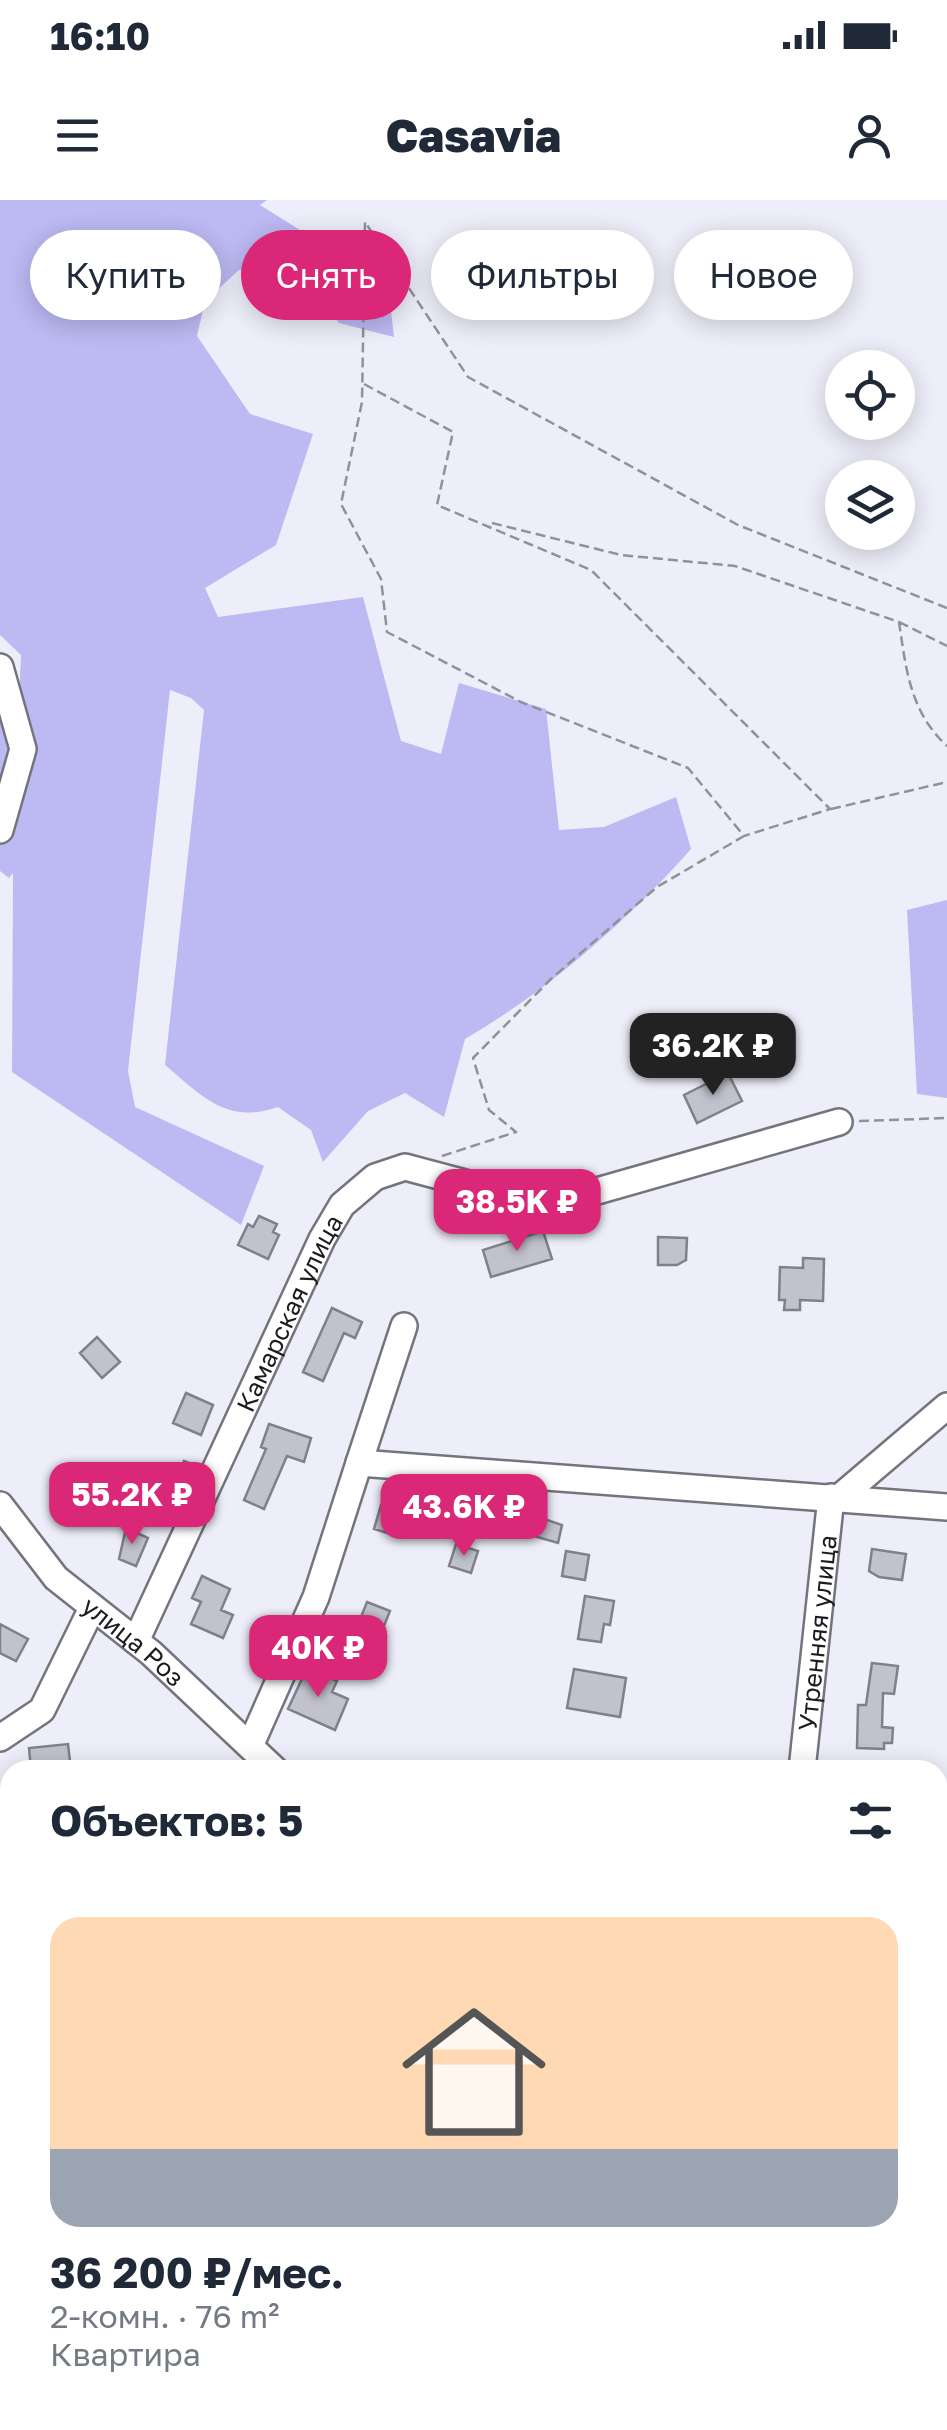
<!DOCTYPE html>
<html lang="ru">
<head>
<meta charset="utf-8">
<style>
	body { margin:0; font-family:"Golos Text",sans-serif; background:#f6f6f7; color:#1f2937; height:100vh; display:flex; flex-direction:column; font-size:38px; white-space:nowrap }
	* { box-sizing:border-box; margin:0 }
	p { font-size:32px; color:#747a83 }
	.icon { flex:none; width:55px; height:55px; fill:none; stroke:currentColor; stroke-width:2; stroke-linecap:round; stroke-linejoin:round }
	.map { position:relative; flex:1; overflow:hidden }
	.drawer { position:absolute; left:0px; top:1560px; width:948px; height:670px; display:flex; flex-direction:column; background:#fff; border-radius:30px 30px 0 0; box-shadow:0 5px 25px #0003 }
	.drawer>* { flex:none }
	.banner { position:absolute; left:30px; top:30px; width:888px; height:90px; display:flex; gap:20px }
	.fabs { position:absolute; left:825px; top:150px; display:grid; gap:20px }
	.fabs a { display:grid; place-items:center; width:90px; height:90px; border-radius:50%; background:#fff; box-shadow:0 5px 25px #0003; font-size:50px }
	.price { position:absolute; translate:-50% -85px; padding:0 22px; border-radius:20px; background:#db2777; color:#fff; font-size:32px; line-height:65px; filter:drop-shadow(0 2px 5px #0008) }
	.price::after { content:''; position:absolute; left:50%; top:60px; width:30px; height:22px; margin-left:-15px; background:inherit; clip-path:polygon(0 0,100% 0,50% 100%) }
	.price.on { background:#222; color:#fff }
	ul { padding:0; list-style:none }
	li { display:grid; align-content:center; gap:20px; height:530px; padding:0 50px }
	li span { display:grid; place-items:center; height:310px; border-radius:30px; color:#555 }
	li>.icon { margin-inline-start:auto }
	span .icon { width:180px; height:180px; fill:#fffc; stroke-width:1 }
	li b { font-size:42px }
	h2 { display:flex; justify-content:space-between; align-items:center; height:120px; padding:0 50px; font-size:42px }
	.tag { padding:0 35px; border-radius:45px; background:#fff; box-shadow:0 5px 25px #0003; font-size:35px; line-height:90px }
	.tag.on { background:#db2777; color:#fff }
	.status { display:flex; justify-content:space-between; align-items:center; height:70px; padding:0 50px; background:#fff; direction:ltr }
	.status svg { height:28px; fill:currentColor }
	header { display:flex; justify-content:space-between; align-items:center; height:130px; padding:0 50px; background:#fff; font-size:45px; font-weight:800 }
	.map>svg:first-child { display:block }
	.green { fill:#bcb9f3 }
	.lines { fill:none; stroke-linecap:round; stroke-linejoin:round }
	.stream { stroke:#577ab0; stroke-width:5 }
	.building { fill:#c1c2cd; stroke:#7f808a; stroke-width:2.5 }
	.minor-casing { stroke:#74747e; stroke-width:30 }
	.path { stroke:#91919a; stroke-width:2.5; stroke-dasharray:10 5; stroke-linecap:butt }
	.minor { stroke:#fff; stroke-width:25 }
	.labels { text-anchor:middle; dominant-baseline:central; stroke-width:10; stroke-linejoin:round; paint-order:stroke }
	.street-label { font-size:25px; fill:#1c1c20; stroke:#fcfcff }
</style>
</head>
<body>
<div class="status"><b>16:10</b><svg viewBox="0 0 49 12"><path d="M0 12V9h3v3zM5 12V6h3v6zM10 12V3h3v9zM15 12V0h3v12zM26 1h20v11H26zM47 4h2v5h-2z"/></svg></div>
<header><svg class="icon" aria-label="menu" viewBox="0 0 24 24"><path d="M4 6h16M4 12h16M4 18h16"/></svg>Casavia<svg class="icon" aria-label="person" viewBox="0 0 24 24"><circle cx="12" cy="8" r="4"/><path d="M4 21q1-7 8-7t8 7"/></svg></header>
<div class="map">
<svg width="947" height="2230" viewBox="0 0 947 2230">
	<rect width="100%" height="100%" fill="#eeeefa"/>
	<!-- green -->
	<path class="green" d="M0,0H267L260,5L388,85L394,137L339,123L309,84L239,70L205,101L197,136L250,214L313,234L276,345L205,388L218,417L363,397L401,541L441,554L459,483L546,509L559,630L604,627L676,597L691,649C627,721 549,790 465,839L444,917L405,893L368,911L323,962L311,930L278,907C227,925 202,896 165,865L204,510L191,498L170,490L128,871L135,907L264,966L241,1025L12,872L13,673L9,678L0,671V467L18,525L21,455L0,435Z
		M947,700V898L917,894L907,710Z"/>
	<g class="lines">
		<!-- stream -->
		<path class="stream" d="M0,1833L10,1831"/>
	</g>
	<!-- building -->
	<path class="building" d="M728,873L742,901L697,923L684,895Z
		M259,1016L277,1024L273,1032L279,1035L268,1059L238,1045L248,1024L253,1027Z
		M543,1031L552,1059L491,1077L483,1050Z
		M658,1037L687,1038L686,1060L677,1065H658Z
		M803,1058L824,1059L823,1101L800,1100V1110H784L785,1100H779L780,1067L803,1068Z
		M332,1108L362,1122L355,1138L344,1133L323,1181L303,1172Z
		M97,1137L120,1162L102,1178L80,1153Z
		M186,1193L213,1205L201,1235L173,1223Z
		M269,1224L311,1238L304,1262L287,1256L264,1309L244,1300L266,1249L261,1247Z
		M184,1261L199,1267L175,1318L159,1311L165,1296L171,1298Z
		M381,1305L404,1314L397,1336L374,1329Z
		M524,1312L562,1325L558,1343L520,1332Z
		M126,1328L148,1338L136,1366L119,1359Z
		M456,1344L478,1351L471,1373L449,1366Z
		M872,1349L906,1354L902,1380L879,1377L869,1371Z
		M566,1351L589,1355L585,1380L562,1376Z
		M202,1376L230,1389L221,1410L233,1415L223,1438L191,1424L201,1402L192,1398Z
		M585,1396L614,1401L610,1425L604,1424L601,1442L578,1439Z
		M367,1402L390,1411L378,1441L355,1432Z
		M0,1424L28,1439L16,1461L0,1453Z
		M872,1463L898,1466L894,1494L883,1493L882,1527L893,1528L892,1543H884V1549L857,1548L858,1505H866Z
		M307,1468L337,1481L332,1492L348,1499L335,1530L288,1509Z
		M574,1469L626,1478L620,1517L567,1508Z
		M68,1544L71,1570H31L29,1548Z"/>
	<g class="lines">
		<defs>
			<g id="minor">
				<path d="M0,467L23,549L0,630"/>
				<path d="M359,1263L404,1126"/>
				<path d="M840,1297L947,1206"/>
				<path id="s1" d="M0,1305L56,1378L151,1453L275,1570"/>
				<path id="s2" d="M136,1441L322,1039L342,1005L375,977L405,967L548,1005L839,922"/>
				<path d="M0,1538L42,1510L92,1408"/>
				<path d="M251,1544L316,1397L359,1263L947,1307"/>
				<path id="s3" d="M802,1570L831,1297"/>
				<path d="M938,1700L947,1701"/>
				<path d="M938,1982L947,1983"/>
				<path d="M0,2114L10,2111"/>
				<path d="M509,2230V2220"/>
			</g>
		</defs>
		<!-- minor casing -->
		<use href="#minor" class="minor-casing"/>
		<!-- path -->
		<path class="path" d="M364,184L453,232L437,305L591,370L830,609L744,636
			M492,323L621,355L735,366L899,422C906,469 910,512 947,546
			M899,422L947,446
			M831,609L947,582
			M859,921L947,918
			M442,956L516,932L489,910L473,858L552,778L657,687L744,636L688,568L521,502L387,432L381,379L341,304L362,202L365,22L468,177L738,325L947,408"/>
		<!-- minor -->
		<use href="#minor" class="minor"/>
	</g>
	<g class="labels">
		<!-- street labels -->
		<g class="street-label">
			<text stroke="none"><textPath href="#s2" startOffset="362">Камарская улица</textPath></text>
			<text stroke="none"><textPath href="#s3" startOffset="138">Утренняя улица</textPath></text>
			<text stroke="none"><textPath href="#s1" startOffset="192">улица Роз</textPath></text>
		</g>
	</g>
</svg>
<div class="fabs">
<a><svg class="icon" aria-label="locate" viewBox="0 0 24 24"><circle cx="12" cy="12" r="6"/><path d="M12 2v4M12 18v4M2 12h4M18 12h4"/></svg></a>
<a><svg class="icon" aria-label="layers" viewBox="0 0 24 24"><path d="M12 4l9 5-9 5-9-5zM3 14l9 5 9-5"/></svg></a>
</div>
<b class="price on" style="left:713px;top:898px">36.2K ₽</b>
<b class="price" style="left:517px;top:1054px">38.5K ₽</b>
<b class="price" style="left:132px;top:1347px">55.2K ₽</b>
<b class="price" style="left:464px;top:1359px">43.6K ₽</b>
<b class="price" style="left:318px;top:1500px">40K ₽</b>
<div class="banner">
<a class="tag">Купить</a>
<a class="tag on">Снять</a>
<a class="tag">Фильтры</a>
<a class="tag">Новое</a>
</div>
<section class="drawer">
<h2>Объектов: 5<svg class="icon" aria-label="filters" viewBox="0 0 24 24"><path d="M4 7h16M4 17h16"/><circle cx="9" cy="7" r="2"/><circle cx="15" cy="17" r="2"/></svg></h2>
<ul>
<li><span style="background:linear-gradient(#ffd9b3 75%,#9aa5b1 0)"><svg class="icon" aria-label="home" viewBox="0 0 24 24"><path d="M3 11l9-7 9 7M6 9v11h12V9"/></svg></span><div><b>36 200 ₽/мес.</b><p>2-комн. · 76 m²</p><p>Квартира</p></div></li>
</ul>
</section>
</div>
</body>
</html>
